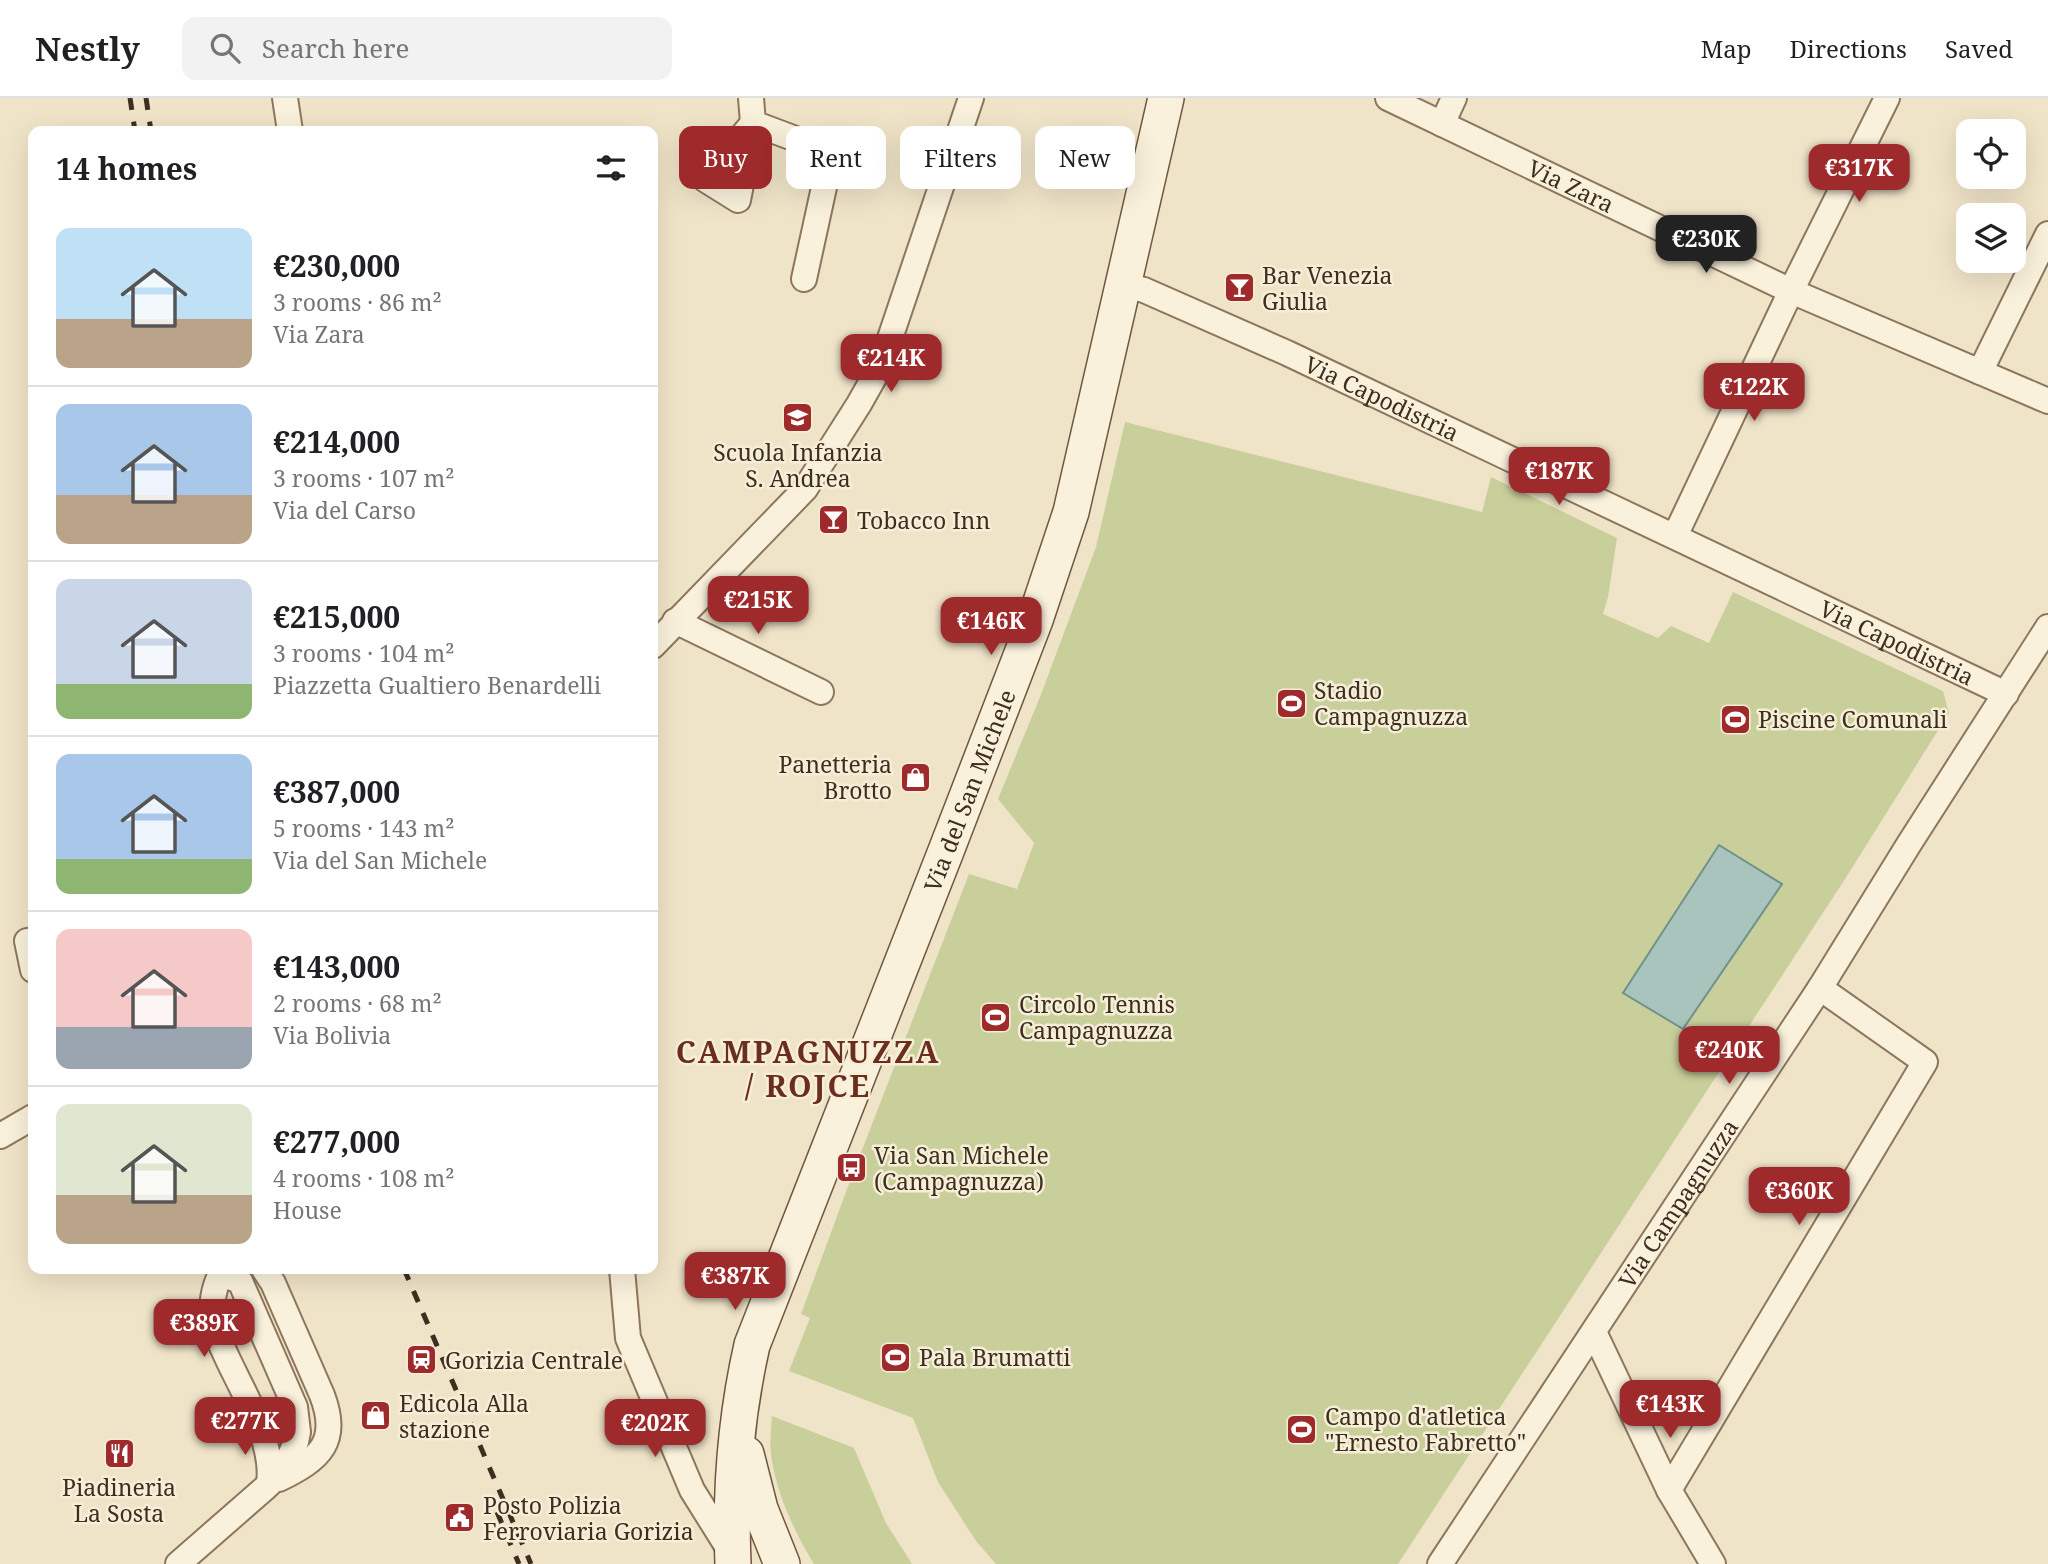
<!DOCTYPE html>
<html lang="en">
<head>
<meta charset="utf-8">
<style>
	body { margin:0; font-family:"Noto Serif",serif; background:#f2f2f2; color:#202124; height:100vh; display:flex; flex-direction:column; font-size:26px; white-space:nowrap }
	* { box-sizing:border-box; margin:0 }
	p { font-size:23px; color:#757577 }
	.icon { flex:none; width:38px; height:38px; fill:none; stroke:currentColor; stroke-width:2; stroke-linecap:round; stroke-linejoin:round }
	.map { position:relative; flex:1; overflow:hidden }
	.side { position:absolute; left:28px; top:28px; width:630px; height:1148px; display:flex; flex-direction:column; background:#fff; border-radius:14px; box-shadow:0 7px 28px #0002 }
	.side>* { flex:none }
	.top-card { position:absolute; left:679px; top:28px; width:665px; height:63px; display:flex; gap:14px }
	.tools { position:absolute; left:1956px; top:21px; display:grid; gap:14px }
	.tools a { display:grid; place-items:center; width:70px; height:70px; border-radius:14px; background:#fff; box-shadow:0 7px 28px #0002; font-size:35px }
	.price { position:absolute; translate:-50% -60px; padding:0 16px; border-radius:14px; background:#9e2a2b; color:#fff; font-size:23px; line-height:46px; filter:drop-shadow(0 2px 4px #0008) }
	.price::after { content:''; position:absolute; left:50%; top:42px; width:21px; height:16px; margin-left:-10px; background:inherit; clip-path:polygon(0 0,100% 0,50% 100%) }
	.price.on { background:#222; color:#fff }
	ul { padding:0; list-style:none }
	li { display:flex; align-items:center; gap:21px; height:175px; padding:0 28px }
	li+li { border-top:2px solid #e0e0e0 }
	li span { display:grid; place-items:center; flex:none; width:196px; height:140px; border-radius:14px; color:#555 }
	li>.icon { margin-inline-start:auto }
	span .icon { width:84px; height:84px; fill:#fffc; stroke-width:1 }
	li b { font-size:30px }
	h2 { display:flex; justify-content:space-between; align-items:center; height:84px; padding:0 28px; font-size:30px }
	.tag { padding:0 24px; border-radius:14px; background:#fff; box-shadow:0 7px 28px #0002; font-size:24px; line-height:63px }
	.tag.on { background:#9e2a2b; color:#fff }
	header { display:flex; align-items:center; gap:42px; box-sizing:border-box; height:98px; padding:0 35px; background:#fff; border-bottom:2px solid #e0e0e0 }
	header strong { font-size:33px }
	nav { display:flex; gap:38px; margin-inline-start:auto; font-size:24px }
	.search { width:490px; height:63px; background:#f2f2f2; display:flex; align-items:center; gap:18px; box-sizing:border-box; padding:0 24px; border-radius:14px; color:#757577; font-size:26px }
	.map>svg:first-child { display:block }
	.green { fill:#c9cf9b }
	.water { fill:#a9c4bc; stroke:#6f938a; stroke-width:2 }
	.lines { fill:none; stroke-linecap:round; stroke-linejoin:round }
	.street-casing { stroke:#8d765c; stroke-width:28 }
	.secondary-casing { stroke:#6f573f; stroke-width:38 }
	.street { stroke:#faf1dc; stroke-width:24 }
	.secondary { stroke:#faf1dc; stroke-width:35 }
	.rail { stroke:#3d2e20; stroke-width:5; stroke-dasharray:12 12; stroke-linecap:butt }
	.labels { text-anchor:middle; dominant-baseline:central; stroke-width:5; stroke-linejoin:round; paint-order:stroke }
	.street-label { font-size:23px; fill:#3d2e20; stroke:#f7eed8 }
	.poi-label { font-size:23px; fill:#3d2e20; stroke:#f7eed8; text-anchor:start }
	.district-label { font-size:30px; font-weight:bold; letter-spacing:2px; fill:#6b2e1e; stroke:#f7eed8 }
</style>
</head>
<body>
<header>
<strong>Nestly</strong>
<div class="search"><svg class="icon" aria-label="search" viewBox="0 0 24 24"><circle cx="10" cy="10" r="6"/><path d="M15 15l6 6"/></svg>Search here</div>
<nav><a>Map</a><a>Directions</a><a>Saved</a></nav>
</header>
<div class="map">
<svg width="2048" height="1466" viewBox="0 0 2048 1466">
	<rect width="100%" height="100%" fill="#f0e4c8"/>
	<!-- green -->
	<path class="green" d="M1125,324L1482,414L1491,379L1617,440L1608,499L1603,516L1658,540L1671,528L1709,545L1733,494L1943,593L1949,615L1847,778L1398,1466H996L976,1443L938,1384L913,1320L789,1273L810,1220L801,1216L850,1083L969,776L1017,791L1034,745L998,701L1040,599L1096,449Z
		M772,1318L854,1350L886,1425L912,1466H814C795,1435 778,1399 772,1363C769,1349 771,1332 772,1318Z"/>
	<!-- water -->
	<path class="water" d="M1719,747L1782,786L1683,931L1623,895Z"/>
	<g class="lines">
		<defs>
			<g id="street">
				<path d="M285,0L290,33"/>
				<path d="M751,0L753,25L809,46L828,71L804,181"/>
				<path id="s1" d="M1388,0L1791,193L2048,303"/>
				<path d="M753,25L738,102L706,82Z"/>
				<path d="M1442,26L1454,0"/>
				<path id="s2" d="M1124,187L1144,192L1287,255L2006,596"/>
				<path d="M1980,274L2048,136"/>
				<path d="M1675,438L1791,193L1887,0"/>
				<path d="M675,523L821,594"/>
				<path d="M653,548L805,391L859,306L881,267L971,0"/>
				<path d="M33,842L27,843L33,872"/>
				<path d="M0,1038L33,1019"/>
				<path d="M224,1171C214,1185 209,1211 214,1228C229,1276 276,1335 269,1386"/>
				<path d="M264,1171L273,1185L322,1297C340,1344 320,1361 279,1381"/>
				<path d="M622,1171L628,1240L692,1392L732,1456"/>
				<path d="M1594,1234L1669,1392L1713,1466"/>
				<path d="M1669,1392L1925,964L1820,890"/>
				<path d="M178,1466L265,1390L284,1371L296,1344L298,1334L295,1309L240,1183L220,1176"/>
				<path id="s3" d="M1440,1466L1820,890L1909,746L2048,529"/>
			</g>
			<g id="secondary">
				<path d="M746,1356L760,1411L782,1466"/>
				<path id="s4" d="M733,1466C730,1393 736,1318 752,1247L946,753L1035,522L1071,414L1166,0"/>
			</g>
		</defs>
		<!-- street casing -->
		<use href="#street" class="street-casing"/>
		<!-- secondary casing -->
		<use href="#secondary" class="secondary-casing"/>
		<!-- street -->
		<use href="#street" class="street"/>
		<!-- secondary -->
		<use href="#secondary" class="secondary"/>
		<!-- rail -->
		<path class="rail" d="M130,0L135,33
			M146,0L151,33
			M404,1171L531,1466
			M497,1414L519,1466"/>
	</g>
	<!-- icons -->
	<defs>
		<symbol id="bar-square" viewBox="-11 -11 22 22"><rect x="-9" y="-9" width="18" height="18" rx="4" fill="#9e2a2b" stroke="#f7eed8"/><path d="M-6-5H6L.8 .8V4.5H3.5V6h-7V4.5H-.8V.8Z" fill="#fff"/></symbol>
		<symbol id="school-square" viewBox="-11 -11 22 22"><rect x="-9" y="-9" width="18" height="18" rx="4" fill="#9e2a2b" stroke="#f7eed8"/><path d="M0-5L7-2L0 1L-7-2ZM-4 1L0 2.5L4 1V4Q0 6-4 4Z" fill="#fff"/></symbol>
		<symbol id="stadium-square" viewBox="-11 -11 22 22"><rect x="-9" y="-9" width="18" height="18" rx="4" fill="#9e2a2b" stroke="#f7eed8"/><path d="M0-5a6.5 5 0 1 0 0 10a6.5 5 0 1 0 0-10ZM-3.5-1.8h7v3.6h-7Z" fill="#fff"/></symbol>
		<symbol id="shop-square" viewBox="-11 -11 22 22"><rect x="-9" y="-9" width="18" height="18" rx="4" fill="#9e2a2b" stroke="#f7eed8"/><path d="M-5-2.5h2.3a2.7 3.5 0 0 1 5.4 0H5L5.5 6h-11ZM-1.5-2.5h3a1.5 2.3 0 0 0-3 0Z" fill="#fff"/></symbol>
		<symbol id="bus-square" viewBox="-11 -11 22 22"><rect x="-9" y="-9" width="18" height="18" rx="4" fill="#9e2a2b" stroke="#f7eed8"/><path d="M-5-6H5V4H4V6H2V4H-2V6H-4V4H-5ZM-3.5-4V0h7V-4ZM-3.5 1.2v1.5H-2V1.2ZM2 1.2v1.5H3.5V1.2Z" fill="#fff"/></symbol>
		<symbol id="station-square" viewBox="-11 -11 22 22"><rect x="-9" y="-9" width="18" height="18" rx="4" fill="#9e2a2b" stroke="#f7eed8"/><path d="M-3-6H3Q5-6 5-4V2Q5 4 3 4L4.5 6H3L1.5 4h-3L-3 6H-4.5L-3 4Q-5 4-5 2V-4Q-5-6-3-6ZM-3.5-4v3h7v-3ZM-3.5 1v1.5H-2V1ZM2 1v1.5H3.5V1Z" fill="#fff"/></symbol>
		<symbol id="restaurant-square" viewBox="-11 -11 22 22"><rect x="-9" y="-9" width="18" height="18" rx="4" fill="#9e2a2b" stroke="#f7eed8"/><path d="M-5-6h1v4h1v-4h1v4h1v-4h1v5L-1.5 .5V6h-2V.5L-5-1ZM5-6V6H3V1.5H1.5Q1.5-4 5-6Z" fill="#fff"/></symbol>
		<symbol id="civic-square" viewBox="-11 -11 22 22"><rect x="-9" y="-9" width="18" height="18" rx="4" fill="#9e2a2b" stroke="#f7eed8"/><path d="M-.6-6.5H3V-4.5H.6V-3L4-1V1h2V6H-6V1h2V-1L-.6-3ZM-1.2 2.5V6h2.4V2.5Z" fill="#fff"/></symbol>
	</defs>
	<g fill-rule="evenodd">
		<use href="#bar-square" x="1222" y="172" width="35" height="35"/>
		<use href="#school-square" x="780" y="302" width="35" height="35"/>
		<use href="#bar-square" x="816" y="404" width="35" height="35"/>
		<use href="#stadium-square" x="1274" y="588" width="35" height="35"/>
		<use href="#stadium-square" x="1718" y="604" width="35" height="35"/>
		<use href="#shop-square" x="898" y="662" width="35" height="35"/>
		<use href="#stadium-square" x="978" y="902" width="35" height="35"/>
		<use href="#bus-square" x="834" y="1052" width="35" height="35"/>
		<use href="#stadium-square" x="878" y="1242" width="35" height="35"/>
		<use href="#station-square" x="404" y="1244" width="35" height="35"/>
		<use href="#shop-square" x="358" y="1300" width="35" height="35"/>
		<use href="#stadium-square" x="1284" y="1314" width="35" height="35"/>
		<use href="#restaurant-square" x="102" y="1338" width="35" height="35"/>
		<use href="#civic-square" x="442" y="1402" width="35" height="35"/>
	</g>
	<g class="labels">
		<!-- street labels -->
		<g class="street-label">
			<text stroke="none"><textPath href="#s1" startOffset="203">Via Zara</textPath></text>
			<text stroke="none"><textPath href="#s2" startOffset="282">Via Capodistria</textPath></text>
			<text stroke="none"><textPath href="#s2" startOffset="852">Via Capodistria</textPath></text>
			<text stroke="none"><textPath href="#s4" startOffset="816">Via del San Michele</textPath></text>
			<text stroke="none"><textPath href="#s3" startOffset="432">Via Campagnuzza</textPath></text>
		</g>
		<!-- poi labels -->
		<g class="poi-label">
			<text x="1262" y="177">Bar Venezia<tspan x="1262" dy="26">Giulia</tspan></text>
			<text x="798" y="354" text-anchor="middle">Scuola Infanzia<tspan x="798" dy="26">S. Andrea</tspan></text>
			<text x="857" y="422">Tobacco Inn</text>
			<text x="1314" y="592">Stadio<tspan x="1314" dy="26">Campagnuzza</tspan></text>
			<text x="1758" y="621">Piscine Comunali</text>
			<text x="892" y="666" text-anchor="end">Panetteria<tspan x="892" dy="26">Brotto</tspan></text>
			<text x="1019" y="906">Circolo Tennis<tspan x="1019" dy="26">Campagnuzza</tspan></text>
			<text x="874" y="1057">Via San Michele<tspan x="874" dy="26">(Campagnuzza)</tspan></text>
			<text x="919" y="1259">Pala Brumatti</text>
			<text x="445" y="1262">Gorizia Centrale</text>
			<text x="399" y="1305">Edicola Alla<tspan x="399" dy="26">stazione</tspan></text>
			<text x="1325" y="1318">Campo d'atletica<tspan x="1325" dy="26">"Ernesto Fabretto"</tspan></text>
			<text x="119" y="1389" text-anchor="middle">Piadineria<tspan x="119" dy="26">La Sosta</tspan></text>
			<text x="483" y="1407">Posto Polizia<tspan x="483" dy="26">Ferroviaria Gorizia</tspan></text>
		</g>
		<!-- district labels -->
		<g class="district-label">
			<text x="808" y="953">CAMPAGNUZZA<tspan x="808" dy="34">/ ROJCE</tspan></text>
		</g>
	</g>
</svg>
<div class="tools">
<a><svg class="icon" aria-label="locate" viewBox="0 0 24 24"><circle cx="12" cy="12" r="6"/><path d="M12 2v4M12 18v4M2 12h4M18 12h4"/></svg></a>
<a><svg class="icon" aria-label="layers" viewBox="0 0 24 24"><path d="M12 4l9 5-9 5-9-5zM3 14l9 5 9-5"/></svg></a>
</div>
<b class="price" style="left:1859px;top:106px">€317K</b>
<b class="price on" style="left:1706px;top:177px">€230K</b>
<b class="price" style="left:891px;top:296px">€214K</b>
<b class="price" style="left:1754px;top:325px">€122K</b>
<b class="price" style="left:1559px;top:409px">€187K</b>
<b class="price" style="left:758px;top:538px">€215K</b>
<b class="price" style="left:991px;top:559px">€146K</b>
<b class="price" style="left:1729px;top:988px">€240K</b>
<b class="price" style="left:1799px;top:1129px">€360K</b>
<b class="price" style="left:735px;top:1214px">€387K</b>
<b class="price" style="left:204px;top:1261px">€389K</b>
<b class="price" style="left:1670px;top:1342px">€143K</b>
<b class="price" style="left:245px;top:1359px">€277K</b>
<b class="price" style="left:655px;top:1361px">€202K</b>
<div class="top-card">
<a class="tag on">Buy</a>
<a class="tag">Rent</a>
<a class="tag">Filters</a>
<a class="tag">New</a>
</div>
<section class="side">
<h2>14 homes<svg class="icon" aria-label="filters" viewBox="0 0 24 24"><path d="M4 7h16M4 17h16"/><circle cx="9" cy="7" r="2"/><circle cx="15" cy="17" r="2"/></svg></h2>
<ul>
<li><span style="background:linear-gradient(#bfe0f5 65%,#b9a48a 0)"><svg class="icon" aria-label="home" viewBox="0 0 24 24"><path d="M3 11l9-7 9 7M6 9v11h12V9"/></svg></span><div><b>€230,000</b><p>3 rooms · 86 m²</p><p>Via Zara</p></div></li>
<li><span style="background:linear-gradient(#a9c7e8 65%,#b9a48a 0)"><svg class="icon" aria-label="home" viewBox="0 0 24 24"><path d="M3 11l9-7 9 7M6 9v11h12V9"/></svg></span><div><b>€214,000</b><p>3 rooms · 107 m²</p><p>Via del Carso</p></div></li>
<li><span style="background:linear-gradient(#c9d6e8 75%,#8fb573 0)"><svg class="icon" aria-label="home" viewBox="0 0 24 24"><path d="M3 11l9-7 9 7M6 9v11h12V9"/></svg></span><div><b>€215,000</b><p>3 rooms · 104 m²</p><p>Piazzetta Gualtiero Benardelli</p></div></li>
<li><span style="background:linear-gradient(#a9c7e8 75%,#8fb573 0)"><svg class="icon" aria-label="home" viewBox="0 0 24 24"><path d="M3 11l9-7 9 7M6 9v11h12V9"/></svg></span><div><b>€387,000</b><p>5 rooms · 143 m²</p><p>Via del San Michele</p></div></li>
<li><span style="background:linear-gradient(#f6c9c9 70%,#9aa5b1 0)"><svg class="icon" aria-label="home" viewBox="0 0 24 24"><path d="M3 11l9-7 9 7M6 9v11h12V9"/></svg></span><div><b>€143,000</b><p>2 rooms · 68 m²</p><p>Via Bolivia</p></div></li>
<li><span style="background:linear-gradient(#dfe7d0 65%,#b9a48a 0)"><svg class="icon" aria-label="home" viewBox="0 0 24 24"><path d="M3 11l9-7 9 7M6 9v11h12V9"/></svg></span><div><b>€277,000</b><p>4 rooms · 108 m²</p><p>House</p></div></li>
</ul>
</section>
</div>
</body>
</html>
